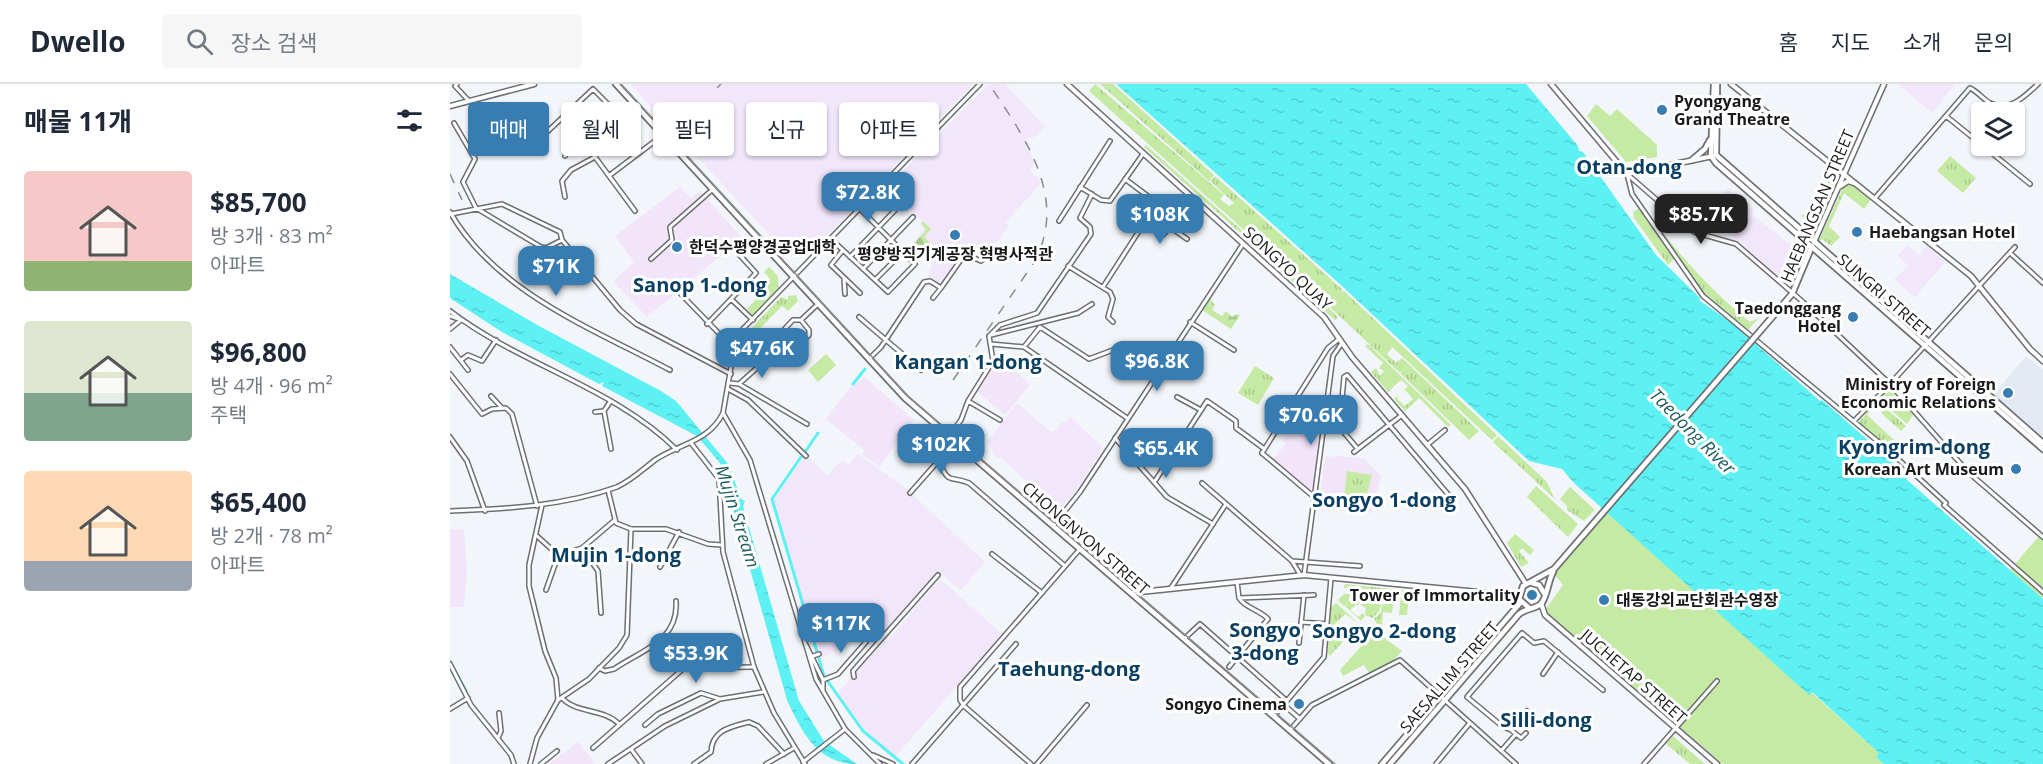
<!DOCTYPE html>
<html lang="ko">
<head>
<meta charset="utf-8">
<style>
	body { margin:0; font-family:"Open Sans","Noto Sans KR",sans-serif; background:#f6f6f7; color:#1f2937; height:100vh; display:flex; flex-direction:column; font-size:22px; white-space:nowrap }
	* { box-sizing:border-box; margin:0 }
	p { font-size:20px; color:#747a83 }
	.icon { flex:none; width:33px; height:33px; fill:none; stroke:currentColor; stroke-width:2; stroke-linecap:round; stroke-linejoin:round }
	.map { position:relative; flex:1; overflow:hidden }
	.drawer { display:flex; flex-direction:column; background:#fff; width:450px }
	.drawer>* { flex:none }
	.top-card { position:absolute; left:18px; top:18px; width:570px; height:54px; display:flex; gap:12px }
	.tools { position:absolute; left:1521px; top:18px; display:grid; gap:12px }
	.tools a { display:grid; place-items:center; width:54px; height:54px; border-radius:6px; background:#fff; box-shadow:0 2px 4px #0004; font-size:30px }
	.price { position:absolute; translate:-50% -51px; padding:0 14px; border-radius:12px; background:#377db2; color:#fff; font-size:20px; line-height:39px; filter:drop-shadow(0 2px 3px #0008) }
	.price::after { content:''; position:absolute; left:50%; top:36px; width:18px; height:14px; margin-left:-9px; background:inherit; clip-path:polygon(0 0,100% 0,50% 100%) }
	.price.current { background:#222; color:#fff }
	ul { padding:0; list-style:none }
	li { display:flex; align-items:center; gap:18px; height:150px; padding:0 24px }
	li span { display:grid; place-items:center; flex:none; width:168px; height:120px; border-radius:6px; color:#555 }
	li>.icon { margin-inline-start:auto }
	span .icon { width:72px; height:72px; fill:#fffc; stroke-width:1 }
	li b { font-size:26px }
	h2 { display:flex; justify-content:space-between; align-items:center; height:72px; padding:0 24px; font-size:26px }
	.pill { padding:0 21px; border-radius:6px; background:#fff; box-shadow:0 2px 4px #0004; font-size:21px; line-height:54px }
	.pill.current { background:#377db2; color:#fff }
	header { display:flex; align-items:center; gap:36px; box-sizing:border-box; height:84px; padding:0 30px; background:#fff; border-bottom:2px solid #e0e1e3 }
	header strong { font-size:28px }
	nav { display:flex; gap:33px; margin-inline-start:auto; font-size:21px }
	.search { width:420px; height:54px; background:#f6f6f7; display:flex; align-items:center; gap:15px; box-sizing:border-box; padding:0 21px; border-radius:6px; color:#747a83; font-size:22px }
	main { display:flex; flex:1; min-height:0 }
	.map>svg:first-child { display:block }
	.built { fill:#e2e9f3 }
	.industrial { fill:#f1e6fa }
	.education { fill:#f3e5f9 }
	.grass { fill:url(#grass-tufts) }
	.forest { fill:url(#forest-firs) }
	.park { fill:#c5eaa3 }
	.water { fill:url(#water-ripples) }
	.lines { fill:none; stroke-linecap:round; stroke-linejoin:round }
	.stream { stroke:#5df1f4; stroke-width:1.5 }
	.canal { stroke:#5df1f4; stroke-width:3 }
	.minor-casing { stroke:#6d6f72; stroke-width:6 }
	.tertiary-casing { stroke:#6d6f72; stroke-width:6 }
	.secondary-casing { stroke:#6d6f72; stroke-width:7 }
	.primary-casing { stroke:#6d6f72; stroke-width:8 }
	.minor { stroke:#fff; stroke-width:3 }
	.tertiary { stroke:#fff; stroke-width:3 }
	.secondary { stroke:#fff; stroke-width:4 }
	.primary { stroke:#fff; stroke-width:4.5 }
	.tram { stroke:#8a8c8e; stroke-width:1.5 }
	.rail { stroke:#8a8c8e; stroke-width:1.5; stroke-dasharray:10 10; stroke-linecap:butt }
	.primary-bridge-casing { stroke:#6d6f72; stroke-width:8; stroke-linecap:butt }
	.primary-bridge { stroke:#fff; stroke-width:4.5 }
	.poi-dot { fill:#377db2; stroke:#fff; stroke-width:2 }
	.labels { text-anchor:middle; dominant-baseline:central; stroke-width:6; stroke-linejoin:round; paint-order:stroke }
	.poi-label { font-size:16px; font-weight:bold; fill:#191a1b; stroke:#fff; text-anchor:end }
	.street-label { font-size:16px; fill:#191a1b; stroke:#fff }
	.water-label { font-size:18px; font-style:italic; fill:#1f5c5d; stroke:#fff }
	.quarter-label { font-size:20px; font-weight:bold; fill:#0c4063; stroke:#fff }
</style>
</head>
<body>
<header>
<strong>Dwello</strong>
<div class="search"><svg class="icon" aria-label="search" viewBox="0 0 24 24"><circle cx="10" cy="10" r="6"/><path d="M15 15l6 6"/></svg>장소 검색</div>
<nav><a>홈</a><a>지도</a><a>소개</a><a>문의</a></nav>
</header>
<main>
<section class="drawer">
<h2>매물 11개<svg class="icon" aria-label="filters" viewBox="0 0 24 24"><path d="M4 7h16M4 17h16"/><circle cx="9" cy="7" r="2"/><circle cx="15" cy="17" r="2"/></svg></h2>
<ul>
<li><span style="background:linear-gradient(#f6c9c9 75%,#8fb573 0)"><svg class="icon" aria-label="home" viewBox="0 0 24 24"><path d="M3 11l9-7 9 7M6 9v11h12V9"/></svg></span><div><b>$85,700</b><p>방 3개 · 83 m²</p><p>아파트</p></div></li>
<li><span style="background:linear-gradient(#dfe7d0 60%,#7fa58c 0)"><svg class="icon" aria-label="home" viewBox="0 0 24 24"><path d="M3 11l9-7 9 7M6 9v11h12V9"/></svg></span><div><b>$96,800</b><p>방 4개 · 96 m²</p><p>주택</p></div></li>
<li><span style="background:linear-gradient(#ffd9b3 75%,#9aa5b1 0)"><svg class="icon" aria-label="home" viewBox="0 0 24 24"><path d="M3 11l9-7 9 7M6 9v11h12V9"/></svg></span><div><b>$65,400</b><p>방 2개 · 78 m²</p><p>아파트</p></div></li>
</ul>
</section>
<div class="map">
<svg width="1593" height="680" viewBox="0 0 1593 680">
	<defs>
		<pattern id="grass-tufts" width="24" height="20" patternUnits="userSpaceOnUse" patternTransform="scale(1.5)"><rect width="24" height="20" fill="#c5eaa3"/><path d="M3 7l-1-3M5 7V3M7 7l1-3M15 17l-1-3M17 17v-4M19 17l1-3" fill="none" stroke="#a9c88c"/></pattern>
		<pattern id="forest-firs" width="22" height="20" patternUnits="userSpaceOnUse" patternTransform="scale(1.5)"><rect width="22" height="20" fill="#c5eaa3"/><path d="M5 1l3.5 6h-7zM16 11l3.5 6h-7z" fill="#a9c88c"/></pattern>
		<pattern id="water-ripples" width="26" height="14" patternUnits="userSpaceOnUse" patternTransform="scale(1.5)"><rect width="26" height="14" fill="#5df1f4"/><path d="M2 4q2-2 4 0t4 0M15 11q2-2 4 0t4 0" fill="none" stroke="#50ced1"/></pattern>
	</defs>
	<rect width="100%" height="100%" fill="#f2f5f9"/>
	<!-- built -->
	<path class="built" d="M1576,272L1593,286V353L1544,310Z"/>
	<!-- industrial -->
	<path class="industrial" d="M180,0H523L357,172H339Z
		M539,0H555L595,43L582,55L580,53L576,55L579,60L575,63L586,78L579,86L592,98L556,138L559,142L535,173L528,175L515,168L490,202L480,192L479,187L483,182L461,162L474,146L470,139L472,137L439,105L440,100Z
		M1448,0H1505L1482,29Z
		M1278,104L1303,126L1301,130L1353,171L1340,198L1336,199L1273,144L1278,138L1265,126L1276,113L1273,110Z
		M1457,161L1469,171L1477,162L1495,178L1465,213L1444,195L1459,182L1448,172Z
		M567,319L600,347L604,348L613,337L615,339L620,333L651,362L650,369L627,405L608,427L551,373L549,375L542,368L543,366L537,358Z
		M356,370L377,392L392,376L399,381L408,370L454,403L535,478L511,506L492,490L486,492L438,546L430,539L418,549L370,575L324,416Z
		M490,495L552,550L445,673L415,646L387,610L435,557L437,558Z"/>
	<!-- education -->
	<path class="education" d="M230,103L241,114L250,107L292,154L197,233L163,197L184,178L165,152Z
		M555,276L580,301L555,331L527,307L546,279L549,281Z
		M414,293L464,336L429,383L412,370L414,366L376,335L397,307Z
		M836,341L845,350L853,344L870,359L863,408L859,407L822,376L836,360L832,356L835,353L831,349Z
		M889,372L915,375L931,392L922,429L868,425L875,373Z
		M0,445L14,446L17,488L14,523H0Z
		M128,658L146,680H99Z"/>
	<!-- grass -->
	<path class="grass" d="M645,0L774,111L770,115L779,122L784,119L760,97L765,92L893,206L891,209L894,207L1047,351L1042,356L940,261L942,264L937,270L946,279L952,274L1029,347L1019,356L951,290L953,286L950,289L880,223L881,220L879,222L639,7Z
		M650,0H663L764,91L759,97Z
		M696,61L796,150L794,152L694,63Z
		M1500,72L1526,94L1513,109L1487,87Z
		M1382,88L1386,91V95L1363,142L1351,132L1354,129L1358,132L1368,119L1365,116L1374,106Z
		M1401,100L1421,115L1414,125L1394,109L1379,142L1390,153L1381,162L1372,155L1370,157L1381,170L1369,156L1393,104L1396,100Z
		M1187,115C1220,160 1256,203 1300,238L1309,234L1298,246L1249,205Z
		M1189,124L1224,175L1218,181L1184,134L1183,128Z
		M797,151L879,224L888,233L885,236L794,153Z
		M319,183L328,192L329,204L303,231L297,225L313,208L320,195L314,188Z
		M346,211L348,217L338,227L332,222L289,266L291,255L331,213L338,216V212Z
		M918,260L1001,341L998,343L969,314L955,327L944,315L949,310L947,314L954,322L963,315L955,306L951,309L958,302L951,296L944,302L942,300L944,303L938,308L921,288L926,284L930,292L934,287L929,284L933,279L915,262Z
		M805,282L824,294L808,321L788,309Z
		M1441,307L1463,331L1457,340L1428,315L1432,314L1436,320L1441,318L1433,310Z
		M1427,316L1456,342L1451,347L1431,329L1433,327L1431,324L1428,327L1423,323L1417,331L1444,356L1437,364L1409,338Z
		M1048,352L1096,397L1105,415L1043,358Z
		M897,387L922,391L913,425L893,422Z
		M1086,402L1128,440L1118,453L1077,413Z
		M1120,403L1145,426L1134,437L1117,426V422L1110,415Z
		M1065,450L1084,466L1080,471L1072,464L1069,467L1079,479L1071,483L1057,459Z
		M895,500L960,507L956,508L955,512H959L957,531H949L951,512L944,511L942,529L933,528L932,542L926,549L929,543L924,535L931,528L932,521L940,519L941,508L918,506L917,517L931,521L929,527L923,534L915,531L916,524L911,521L913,517L907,521L903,517L906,512L913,516V513L908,511L903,513L902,518L906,521L900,526L908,533L913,529L915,532L911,537L895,522L898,519L894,522L888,516L894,510H900L898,517H900L903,505L894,504Z
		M886,519L908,539L895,530L883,542L885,545L883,548L890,554L893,551L896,554L880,572L878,570L881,524Z
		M1223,652L1255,680H1240L1216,660Z"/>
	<!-- forest -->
	<path class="forest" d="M473,137L481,145L474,153L490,168L480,178L462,162L476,146L471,139Z
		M759,214L765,221L762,226L772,232L776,227L782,233L787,230L790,231L781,245L752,226Z"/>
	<!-- park -->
	<path class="park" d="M1146,20L1160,32L1167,25L1207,61V73L1176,78L1137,32Z
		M376,270L386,281L368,298L358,286Z
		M1157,428L1359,610L1361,608L1429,669L1426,673L1434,680H1273L1095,526L1113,501L1104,490Z
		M1589,452L1593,456V515L1560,486Z
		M925,547L952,567L942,578L920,590L914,581L893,592L890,586Z"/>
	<!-- water -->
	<path class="water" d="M666,0H1076L1128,62L1129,67L1133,68L1206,171L1250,214L1249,216L1283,240L1370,317L1372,316L1459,392L1456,395L1593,515V680H1434L1426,673L1429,669L1362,608L1359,611L1124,399L1112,385L1079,377L893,203Z
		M0,190L89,242L211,307L226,317L279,381L291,415L295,417L293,422L296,433L349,617L374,657L407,680C367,680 352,648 337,616L270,379L247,352L152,302L154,298L149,300L52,248L12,222L0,214Z"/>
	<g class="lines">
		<!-- stream -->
		<path class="stream" d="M0,576L17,607"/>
		<!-- canal -->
		<path class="canal" d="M403,300L415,285
			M355,368L368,349
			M351,373L322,415L374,592L413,647L453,680"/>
		<defs>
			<path id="minor" d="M7,0L5,2L19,17
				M114,31L185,127
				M1496,32L1580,100
				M4,39L25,75L13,98L26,124L91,163L96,164L112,156L170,226L186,240L281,290
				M81,63L143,5L175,37L176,42
				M115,72L117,66L134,58
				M1177,90L1182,110L1253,212L1437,365L1496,419L1494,421L1593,508
				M160,91L213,51
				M630,103L651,116L660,117L693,70
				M115,113L112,97L121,86L145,73
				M1425,114L1520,4C1528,8 1533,15 1540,19C1559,29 1575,12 1588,0
				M1,130L52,120L110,148L112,156
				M609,137L660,57
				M695,139L713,151L720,143L737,155
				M381,155L438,208L465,180L410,125
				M393,166L381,181L410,209
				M1560,169L1593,199
				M400,173L451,120
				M201,175L222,156L220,143L263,105
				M618,182L660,208L663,215L658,233L663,238
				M413,185L463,133
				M394,194L395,210
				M425,196L453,168
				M1529,202L1565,163
				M653,203L707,119L675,95
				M229,208L284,265
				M483,214L491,204
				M281,215L303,236
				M0,232L11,236
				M409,233L471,286
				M740,238L784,266
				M257,240L306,189L286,167
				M0,245L11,236
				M541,251L628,229L642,220
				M539,252L550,241L587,229L641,150L640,143L630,134L642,110
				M541,260L574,263L677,334
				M0,263L18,286
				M574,263L590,243L639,275L663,266L704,292
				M336,273L359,251V246L351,236L368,220
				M420,274L431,263L474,198L480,197L491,204L515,170L531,177L546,164
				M11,276L18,271L32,277L46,256
				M0,290L32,330L42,325L56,324L62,330L87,422
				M280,299L289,300L357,340
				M289,300L319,273L313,268L343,236H351
				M278,305L298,316L356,372
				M41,312L52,324
				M727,313L751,326
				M518,317L550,336
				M160,318L154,327L161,365
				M145,328L154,327
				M1404,337L1440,300
				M874,342L891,345L896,339L900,316L892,315L894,293L897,291L1002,415
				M891,345L907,364
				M499,352L511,336L518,317L543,277L539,252
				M0,353L17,377L35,427
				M665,354L717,413L763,440
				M977,361L995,346
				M904,368L952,331
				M812,369L864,413
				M489,377C499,402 500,391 519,399L615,482
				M705,397L757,317L786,337V344L813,364
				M752,399L842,477L851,492
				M460,409L505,358
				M92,421L79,481V502L95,567L106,594L108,616
				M181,445H216L258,460L272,461
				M87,452L108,471
				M542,470L592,509
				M842,477L910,482
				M210,483L229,448
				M787,498L789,514L864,511
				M96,506L108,472L132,464
				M151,529L148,487L132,464L165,436
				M851,538L877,540
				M838,545L850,546
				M734,555L750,540L837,617
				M849,559L854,511
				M363,572L369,570
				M0,580L21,621L61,671L64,680
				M779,583L818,535C810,526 795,524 789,514
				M149,584L155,587L164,585C192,566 229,557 226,517
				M1093,590L1108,568
				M404,593L403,587L488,491
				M373,596L388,590L416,558
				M112,614C127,630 153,624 169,640
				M834,621L850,635
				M0,625L18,614
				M824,632L874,573L881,494
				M195,641L208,630L251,609L270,615L313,608
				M840,646L862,621L950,576L1066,680
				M1061,646L1052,642L1017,613L1072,549L1084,559L1094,557L1153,606
				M1066,650L1071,654L1076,649
				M48,654L51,647L49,629
				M143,664L234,584L304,583
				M181,665L192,680
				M1051,667L1066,650L1061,646L1077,627
				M353,678L395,645
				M91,680L107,667
				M158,680L215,642L268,616
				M244,680L261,668C262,646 280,643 299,638L308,642L334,670
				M462,680L566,560
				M587,680L637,621
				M986,680L1019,640
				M1194,680L1267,597"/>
			<path id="tertiary" d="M1177,90L1244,148L1286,160L1353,218L1440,300L1518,388L1593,453
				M0,128C46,208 141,244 220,286
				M0,227C70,281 164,303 227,366
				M1440,300L1529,202
				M241,359L269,395L273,468L304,583L324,629L355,680
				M812,369L878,264L889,255
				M0,427C57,425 113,422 167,403C182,396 192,386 205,376C228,360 259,358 273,329
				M603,442L630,408L793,160
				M854,491L883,272L892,259
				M721,504L776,420
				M356,561L373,596V607
				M423,671L443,680
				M80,680L87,654L108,616L139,595L169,564L177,551L181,445L166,439L158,406
				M316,680L344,664
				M430,680L395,645L366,595L300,376L273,329L286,254L290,248L530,0
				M581,680L514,622L510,616V603L630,465"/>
			<path id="secondary" d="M617,0L874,233L902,273L1015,405L1076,500
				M1101,0L1177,90L1263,72
				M1281,0L1521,192L1580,265L1593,277
				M0,22L84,0
				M1389,103L1398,97L1404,99
				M1364,158L1434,0
				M681,509L854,491L1069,512
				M1091,519L1095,531L1267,680"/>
			<path id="primary" d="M166,0L455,314L879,680
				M1264,0L1261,72L1266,79L1593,365
				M1267,0L1266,71L1593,359
				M1242,76L1255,65L1260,56
				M1311,246L1342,210L1362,162
				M1082,499L1089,501L1094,509
				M1078,523L1069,515L1073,502L1104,485L1240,328
				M932,680L1071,518
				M940,680L1069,530C1077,524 1085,525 1091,520C1097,513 1098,497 1103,488"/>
		</defs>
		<!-- minor casing -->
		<use href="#minor" class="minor-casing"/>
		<!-- tertiary casing -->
		<use href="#tertiary" class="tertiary-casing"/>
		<!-- secondary casing -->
		<use href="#secondary" class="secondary-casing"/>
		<!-- primary casing -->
		<use href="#primary" class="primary-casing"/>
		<!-- minor -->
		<use href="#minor" class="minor"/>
		<!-- tertiary -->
		<use href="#tertiary" class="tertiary"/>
		<!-- secondary -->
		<use href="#secondary" class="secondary"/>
		<!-- primary -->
		<use href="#primary" class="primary"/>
		<!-- tram -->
		<path class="tram" d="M171,0L458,312L885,680"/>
		<!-- rail -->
		<path class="rail" d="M267,4L271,0
			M0,90L12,116
			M503,296L583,180C620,115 575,54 539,0"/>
		<defs>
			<path id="primary-bridge" d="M1240,328L1311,246"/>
		</defs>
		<!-- primary-bridge casing -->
		<use href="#primary-bridge" class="primary-bridge-casing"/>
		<!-- primary-bridge -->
		<use href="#primary-bridge" class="primary-bridge"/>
	</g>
	<!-- markers -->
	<g class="poi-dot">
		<circle cx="1212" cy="26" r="6"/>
		<circle cx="1407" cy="148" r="6"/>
		<circle cx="505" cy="151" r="6"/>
		<circle cx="227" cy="163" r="6"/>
		<circle cx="1403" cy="233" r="6"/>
		<circle cx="1558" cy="309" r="6"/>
		<circle cx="1566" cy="385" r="6"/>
		<circle cx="1082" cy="511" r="6"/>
		<circle cx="1154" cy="516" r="6"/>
		<circle cx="849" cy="620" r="6"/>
	</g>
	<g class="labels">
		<!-- poi labels -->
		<g class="poi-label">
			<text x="1224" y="17" text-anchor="start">Pyongyang<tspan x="1224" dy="18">Grand Theatre</tspan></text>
			<text x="1419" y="148" text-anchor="start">Haebangsan Hotel</text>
			<text x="239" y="163" text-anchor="start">한덕수평양경공업대학</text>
			<text x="505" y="170" text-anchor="middle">평양방직기계공장 혁명사적관</text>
			<text x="1391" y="224">Taedonggang<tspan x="1391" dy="18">Hotel</tspan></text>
			<text x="1546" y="300">Ministry of Foreign<tspan x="1546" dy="18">Economic Relations</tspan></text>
			<text x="1554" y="385">Korean Art Museum</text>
			<text x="1070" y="511">Tower of Immortality</text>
			<text x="1166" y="516" text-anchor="start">대동강외교단회관수영장</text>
			<text x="837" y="620">Songyo Cinema</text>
		</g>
		<!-- street labels -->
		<g class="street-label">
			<text transform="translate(1367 122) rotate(-67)">HAEBANGSAN STREET</text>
			<text transform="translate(838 184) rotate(43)">SONGYO QUAY</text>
			<text transform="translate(1434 211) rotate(41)">SUNGRI STREET</text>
			<text transform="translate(636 454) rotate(41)">CHONGNYON STREET</text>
			<text transform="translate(1184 592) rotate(41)">JUCHETAP STREET</text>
			<text transform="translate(999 593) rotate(-49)">SAESALLIM STREET</text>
		</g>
		<!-- water labels -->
		<g class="water-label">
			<text transform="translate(1243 347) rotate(45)">Taedong River</text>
			<text transform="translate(288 432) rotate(72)">Mujin Stream</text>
		</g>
		<!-- quarter labels -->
		<g class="quarter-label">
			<text x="1179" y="82">Otan-dong</text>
			<text x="250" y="200">Sanop 1-dong</text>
			<text x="518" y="277">Kangan 1-dong</text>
			<text x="1464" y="362">Kyongrim-dong</text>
			<text x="934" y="415">Songyo 1-dong</text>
			<text x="166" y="470">Mujin 1-dong</text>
			<text x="815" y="545">Songyo<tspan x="815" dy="23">3-dong</tspan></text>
			<text x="934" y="546">Songyo 2-dong</text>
			<text x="619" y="584">Taehung-dong</text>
			<text x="1096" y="635">Silli-dong</text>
		</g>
	</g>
</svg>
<div class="tools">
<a><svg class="icon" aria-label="layers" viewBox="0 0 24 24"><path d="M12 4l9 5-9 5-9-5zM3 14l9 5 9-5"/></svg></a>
</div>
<b class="price" style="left:418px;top:139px">$72.8K</b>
<b class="price" style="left:710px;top:161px">$108K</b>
<b class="price current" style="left:1251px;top:161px">$85.7K</b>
<b class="price" style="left:106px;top:213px">$71K</b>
<b class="price" style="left:312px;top:295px">$47.6K</b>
<b class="price" style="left:707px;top:308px">$96.8K</b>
<b class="price" style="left:861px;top:362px">$70.6K</b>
<b class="price" style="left:491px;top:391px">$102K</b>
<b class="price" style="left:716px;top:395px">$65.4K</b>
<b class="price" style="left:391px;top:570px">$117K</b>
<b class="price" style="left:246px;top:600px">$53.9K</b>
<div class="top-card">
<a class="pill current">매매</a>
<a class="pill">월세</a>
<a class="pill">필터</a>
<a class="pill">신규</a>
<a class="pill">아파트</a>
</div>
</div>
</main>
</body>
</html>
